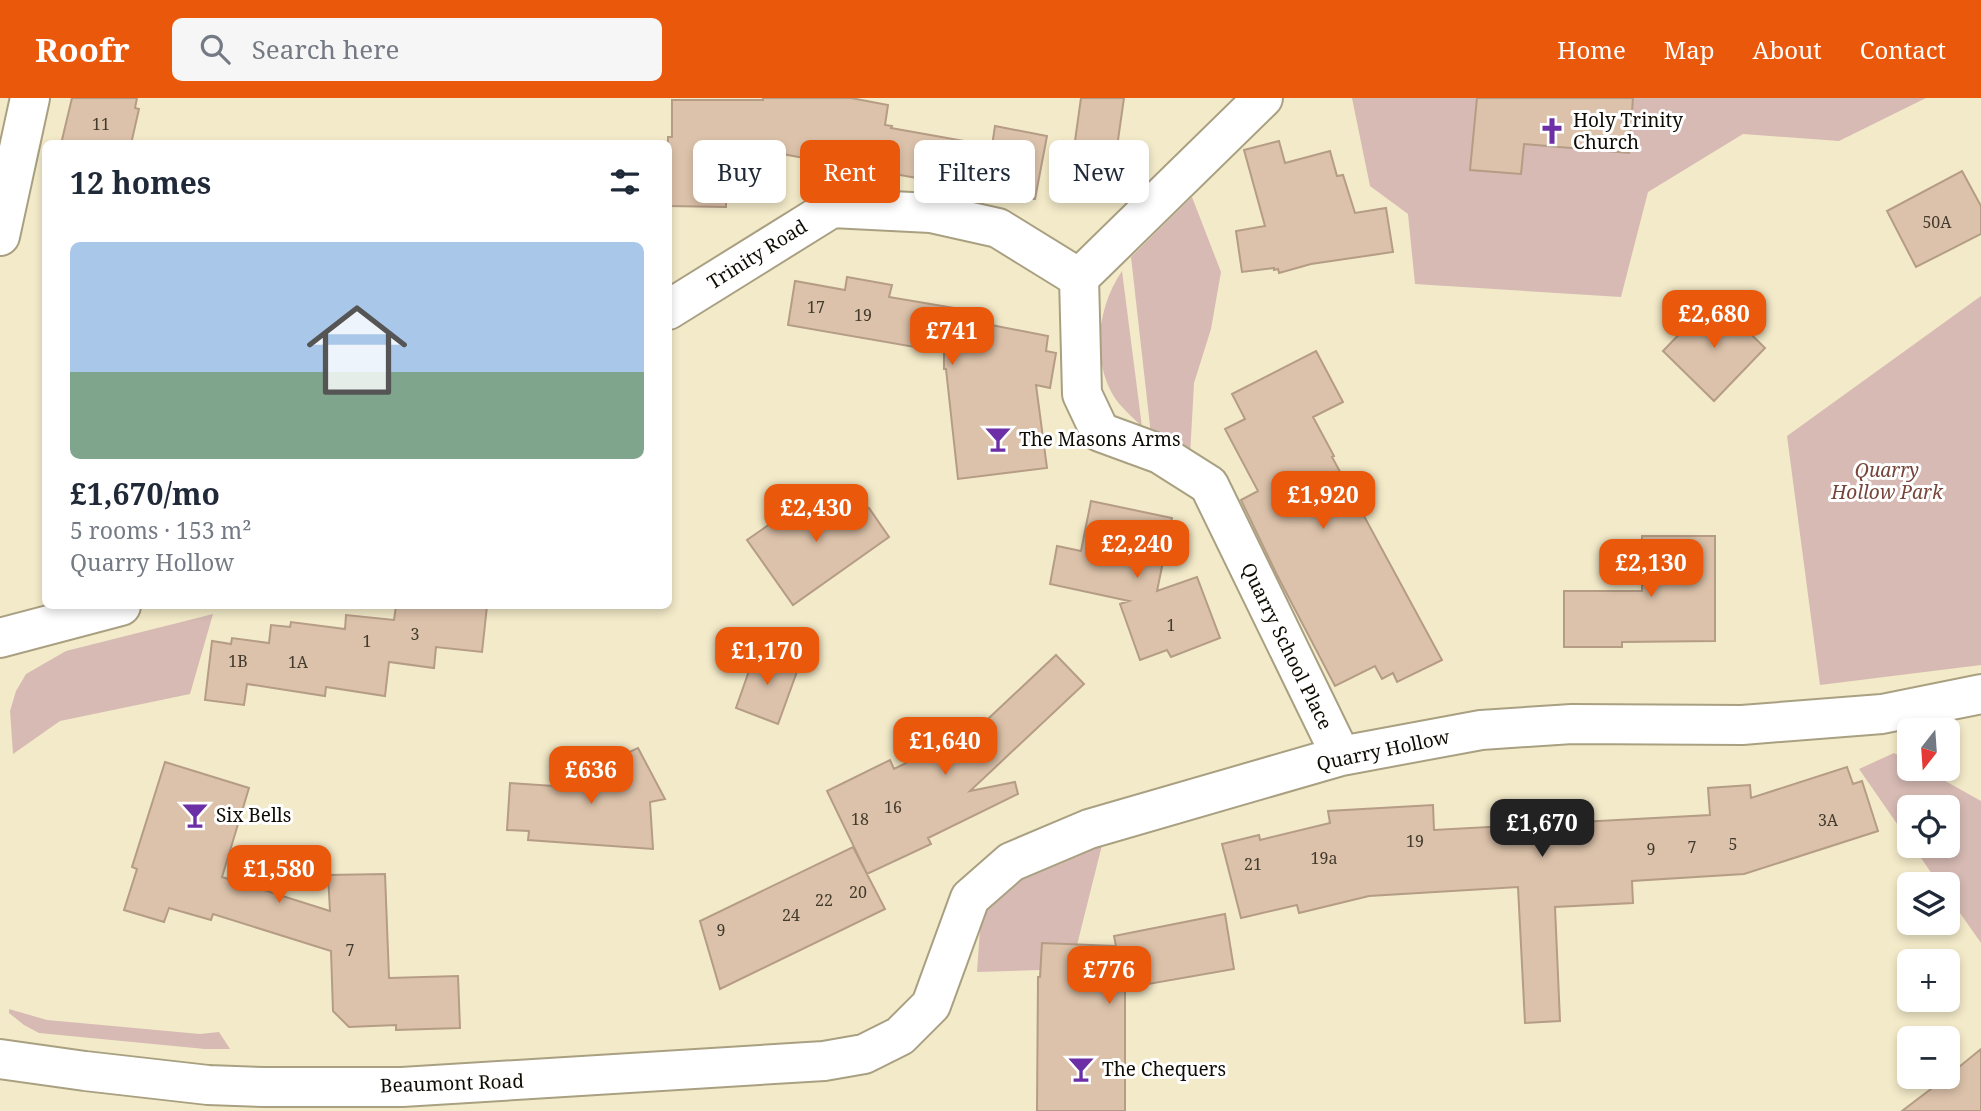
<!DOCTYPE html>
<html lang="en">
<head>
<meta charset="utf-8">
<style>
	body { margin:0; font-family:"Noto Serif",serif; background:#f6f6f7; color:#1f2937; height:100vh; display:flex; flex-direction:column; font-size:26px; white-space:nowrap }
	* { box-sizing:border-box; margin:0 }
	p { font-size:23px; color:#747a83 }
	.icon { flex:none; width:38px; height:38px; fill:none; stroke:currentColor; stroke-width:2; stroke-linecap:round; stroke-linejoin:round }
	.map { position:relative; flex:1; overflow:hidden }
	.sheet { position:absolute; left:42px; top:42px; width:630px; height:469px; display:flex; flex-direction:column; background:#fff; border-radius:10px; box-shadow:0 4px 10px #0003 }
	.sheet>* { flex:none }
	.guide { position:absolute; left:693px; top:42px; width:665px; height:63px; display:flex; gap:14px }
	.needle { width:46px; rotate:197deg }
	.tools { position:absolute; left:1897px; top:620px; display:grid; gap:14px }
	.tools a { display:grid; place-items:center; width:63px; height:63px; border-radius:10px; background:#fff; box-shadow:0 4px 10px #0003; font-size:35px }
	.price { position:absolute; translate:-50% -60px; padding:0 16px; border-radius:14px; background:#ea580c; color:#fff; font-size:23px; line-height:46px; filter:drop-shadow(0 2px 4px #0008) }
	.price::after { content:''; position:absolute; left:50%; top:42px; width:21px; height:16px; margin-left:-10px; background:inherit; clip-path:polygon(0 0,100% 0,50% 100%) }
	.price.selected { background:#222; color:#fff }
	ul { padding:0; list-style:none }
	li { display:grid; align-content:center; gap:14px; height:371px; padding:0 28px }
	li+li { border-top:2px solid #e0e1e3 }
	li span { display:grid; place-items:center; height:217px; border-radius:10px; color:#555 }
	li>.icon { margin-inline-start:auto }
	span .icon { width:126px; height:126px; fill:#fffc; stroke-width:1 }
	li b { font-size:30px }
	h2 { display:flex; justify-content:space-between; align-items:center; height:84px; padding:0 28px; font-size:30px }
	.pill { padding:0 24px; border-radius:10px; background:#fff; box-shadow:0 4px 10px #0003; font-size:24px; line-height:63px }
	.pill.selected { background:#ea580c; color:#fff }
	header { display:flex; align-items:center; gap:42px; box-sizing:border-box; height:98px; padding:0 35px; background:#ea580c; color:#fff }
	header strong { font-size:33px }
	nav { display:flex; gap:38px; margin-inline-start:auto; font-size:24px }
	.search { width:490px; height:63px; background:#f6f6f7; display:flex; align-items:center; gap:18px; box-sizing:border-box; padding:0 24px; border-radius:10px; color:#747a83; font-size:26px }
	.map>svg:first-child { display:block }
	.green { fill:#d6bab3 }
	.building { fill:#dcc2aa; stroke:#b59c85; stroke-width:2 }
	.lines { fill:none; stroke-linecap:round; stroke-linejoin:round }
	.street-casing { stroke:#a9a082; stroke-width:42 }
	.street { stroke:#fff; stroke-width:38 }
	.labels { text-anchor:middle; dominant-baseline:central; stroke-width:6; stroke-linejoin:round; paint-order:stroke }
	.number-label { font-size:16px; fill:#423a2d }
	.poi-label { font-size:19px; fill:#0f0c03; stroke:#fff; text-anchor:start }
	.street-label { font-size:19px; fill:#0f0c03; stroke:#fff }
	.park-label { font-size:19px; font-style:italic; fill:#764439; stroke:#fff }
</style>
</head>
<body>
<header>
<strong>Roofr</strong>
<div class="search"><svg class="icon" aria-label="search" viewBox="0 0 24 24"><circle cx="10" cy="10" r="6"/><path d="M15 15l6 6"/></svg>Search here</div>
<nav><a>Home</a><a>Map</a><a>About</a><a>Contact</a></nav>
</header>
<div class="map">
<svg width="1981" height="1013" viewBox="0 0 1981 1013">
	<rect width="100%" height="100%" fill="#f3eac9"/>
	<!-- green -->
	<path class="green" d="M1352,0H1926L1839,43L1743,36L1648,94L1621,199L1415,186L1408,116L1370,88Z
		M1192,99L1221,174L1211,231L1194,285L1190,358L1151,337L1131,159Z
		M1122,173L1142,329C1133,319 1120,309 1113,297C1091,259 1098,208 1122,173Z
		M1981,198V567L1820,587L1787,338Z
		M213,516L190,596L60,623L13,656L10,613L16,593L26,576L66,553Z
		M1894,655L1909,663V670H1922L1981,703V845L1948,798V786H1939L1912,747H1948V709H1909V743L1859,671Z
		M1103,743L1077,847L1042,845L1040,872L977,874L980,831L989,807L1019,780Z
		M9,911L47,922L200,936L219,934L230,951H205L39,935L24,927L9,915Z"/>
	<!-- building -->
	<path class="building" d="M72,0H137L135,10L139,11L131,46H61Z
		M763,0H851L888,7L885,27L892,28L891,30L992,48L995,28L1047,38L1035,101L765,53L757,82H726V109L668,108V39H672V2H763Z
		M1081,0H1124L1115,63L1073,57Z
		M1477,0H1633L1629,55L1524,46L1521,76L1470,72Z
		M1279,43L1285,65L1330,53L1337,78L1343,77L1355,115L1386,110L1393,154L1311,166L1279,175L1278,171L1274,172V170L1242,174L1236,133L1265,128L1244,52Z
		M1962,73L1981,108V136L1916,169L1887,113Z
		M847,179L892,187L889,199L984,215L981,225L1048,238L1046,253L1056,255L1050,290L1036,287L1047,370L958,381L946,271H944V254L788,227L795,183L845,192Z
		M1714,200L1765,250L1714,303L1663,253Z
		M1316,253L1343,304L1313,319L1334,358L1332,359L1442,562L1397,584L1393,575L1382,581L1375,568L1335,588L1277,477L1241,402L1258,393L1225,331L1245,321L1232,296Z
		M810,398L869,410L889,439L793,507L747,442Z
		M1091,403L1172,420L1157,493L1197,479L1220,540L1171,559L1167,552L1140,562L1120,506L1129,503L1050,486L1057,448L1081,453Z
		M1642,438H1715V543L1622,544V549H1564V493H1642Z
		M396,508H487L482,554L436,549L434,570L389,564L385,598L326,589L325,598L247,586L244,607L205,602L212,543L231,546L232,540L269,545L271,527L290,529L291,524L345,531L346,517L394,522Z
		M756,553L799,568L778,626L736,610Z
		M1056,557L1084,586L970,693L1015,684L1018,696L928,740L931,746L867,776L827,693L890,662L894,671L971,633L973,635Z
		M638,650L665,701L650,704L653,751L528,742L529,733L507,732L510,685L554,688Z
		M165,664L249,690L222,779L330,813L328,777L385,776L389,880L458,878L460,930L396,932V927L349,929L333,913L331,853L213,816L211,822L169,810L164,824L124,812L137,771L132,769Z
		M1847,669L1853,686L1862,683L1878,733L1744,776L1632,783L1633,805L1555,809L1560,923L1525,925L1518,789L1369,798L1299,815L1297,807L1241,820L1222,746L1259,737L1260,742L1330,725L1328,713L1433,707L1434,732L1710,717L1708,690L1750,687L1751,700Z
		M853,749L885,811L720,891L700,823Z
		M1225,816L1234,871L1125,890V1013H1037L1038,879H1040L1042,845L1116,848L1114,838Z
		M1981,951V1013H1902L1948,978Z"/>
	<g class="lines">
		<defs>
			<path id="street" d="M0,138L30,0
				M1079,180L1082,296L1100,334L1160,356L1209,387L1341,658
				M1079,180L1263,0
				M668,212L832,110L931,115L998,130L1079,180
				M0,540L121,508
				M0,961L85,973L208,987L264,989H402L824,963L864,956L900,938L931,907L970,800L1011,764L1089,731L1341,658L1481,632L1572,626L1742,627L1882,616L1981,596"/>
		</defs>
		<!-- street casing -->
		<use href="#street" class="street-casing"/>
		<!-- street -->
		<use href="#street" class="street"/>
	</g>
	<!-- icons -->
	<defs>
		<symbol id="church-bare" viewBox="-9 -9 18 18"><path d="M-1.2-6h2.4v3.5h3.3v2.4h-3.3V6h-2.4V-.1h-3.3v-2.4h3.3Z" fill="#6c2fa5" stroke="#fff" stroke-width="2.5" paint-order="stroke"/></symbol>
		<symbol id="bar-bare" viewBox="-9 -9 18 18"><path d="M-6-5H6L.8 .8V4.5H3.5V6h-7V4.5H-.8V.8Z" fill="#6c2fa5" stroke="#fff" stroke-width="2.5" paint-order="stroke"/></symbol>
	</defs>
	<g fill-rule="evenodd">
		<use href="#church-bare" x="1533" y="14" width="38" height="38"/>
		<use href="#bar-bare" x="979" y="322" width="38" height="38"/>
		<use href="#bar-bare" x="176" y="698" width="38" height="38"/>
		<use href="#bar-bare" x="1062" y="952" width="38" height="38"/>
	</g>
	<g class="labels">
		<!-- number labels -->
		<g class="number-label">
			<text x="101" y="26">11</text>
			<text x="1937" y="124">50A</text>
			<text x="816" y="209">17</text>
			<text x="863" y="217">19</text>
			<text x="1171" y="527">1</text>
			<text x="415" y="536">3</text>
			<text x="367" y="543">1</text>
			<text x="238" y="563">1B</text>
			<text x="298" y="564">1A</text>
			<text x="893" y="709">16</text>
			<text x="860" y="721">18</text>
			<text x="1828" y="722">3A</text>
			<text x="1415" y="743">19</text>
			<text x="1733" y="746">5</text>
			<text x="1692" y="749">7</text>
			<text x="1651" y="751">9</text>
			<text x="1324" y="760">19a</text>
			<text x="1253" y="766">21</text>
			<text x="858" y="794">20</text>
			<text x="824" y="802">22</text>
			<text x="791" y="817">24</text>
			<text x="721" y="832">9</text>
			<text x="350" y="852">7</text>
		</g>
		<!-- poi labels -->
		<g class="poi-label">
			<text x="1573" y="22">Holy Trinity<tspan x="1573" dy="22">Church</tspan></text>
			<text x="1019" y="341">The Masons Arms</text>
			<text x="216" y="717">Six Bells</text>
			<text x="1102" y="971">The Chequers</text>
		</g>
		<!-- street labels -->
		<g class="street-label">
			<text transform="translate(757 156) rotate(-32)">Trinity Road</text>
			<text transform="translate(1287 548) rotate(64)">Quarry School Place</text>
			<text transform="translate(1383 652) rotate(-12)">Quarry Hollow</text>
			<text transform="translate(452 985) rotate(-2)">Beaumont Road</text>
		</g>
		<!-- park labels -->
		<g class="park-label">
			<text x="1887" y="372">Quarry<tspan x="1887" dy="22">Hollow Park</tspan></text>
		</g>
	</g>
</svg>
<div class="tools">
<a><svg class="needle" viewBox="-14 -14 28 28"><path d="M0-13l5 13h-10z" fill="#e53935"/><path d="M0 13l5-13h-10z" fill="#747a83"/></svg></a>
<a><svg class="icon" aria-label="locate" viewBox="0 0 24 24"><circle cx="12" cy="12" r="6"/><path d="M12 2v4M12 18v4M2 12h4M18 12h4"/></svg></a>
<a><svg class="icon" aria-label="layers" viewBox="0 0 24 24"><path d="M12 4l9 5-9 5-9-5zM3 14l9 5 9-5"/></svg></a>
<a>+</a>
<a>−</a>
</div>
<b class="price" style="left:1714px;top:252px">£2,680</b>
<b class="price" style="left:952px;top:269px">£741</b>
<b class="price" style="left:1323px;top:433px">£1,920</b>
<b class="price" style="left:816px;top:446px">£2,430</b>
<b class="price" style="left:1137px;top:482px">£2,240</b>
<b class="price" style="left:1651px;top:501px">£2,130</b>
<b class="price" style="left:767px;top:589px">£1,170</b>
<b class="price" style="left:945px;top:679px">£1,640</b>
<b class="price" style="left:591px;top:708px">£636</b>
<b class="price selected" style="left:1542px;top:761px">£1,670</b>
<b class="price" style="left:279px;top:807px">£1,580</b>
<b class="price" style="left:1109px;top:908px">£776</b>
<div class="guide">
<a class="pill">Buy</a>
<a class="pill selected">Rent</a>
<a class="pill">Filters</a>
<a class="pill">New</a>
</div>
<section class="sheet">
<h2>12 homes<svg class="icon" aria-label="filters" viewBox="0 0 24 24"><path d="M4 7h16M4 17h16"/><circle cx="9" cy="7" r="2"/><circle cx="15" cy="17" r="2"/></svg></h2>
<ul>
<li><span style="background:linear-gradient(#a9c7e8 60%,#7fa58c 0)"><svg class="icon" aria-label="home" viewBox="0 0 24 24"><path d="M3 11l9-7 9 7M6 9v11h12V9"/></svg></span><div><b>£1,670/mo</b><p>5 rooms · 153 m²</p><p>Quarry Hollow</p></div></li>
</ul>
</section>
</div>
</body>
</html>
